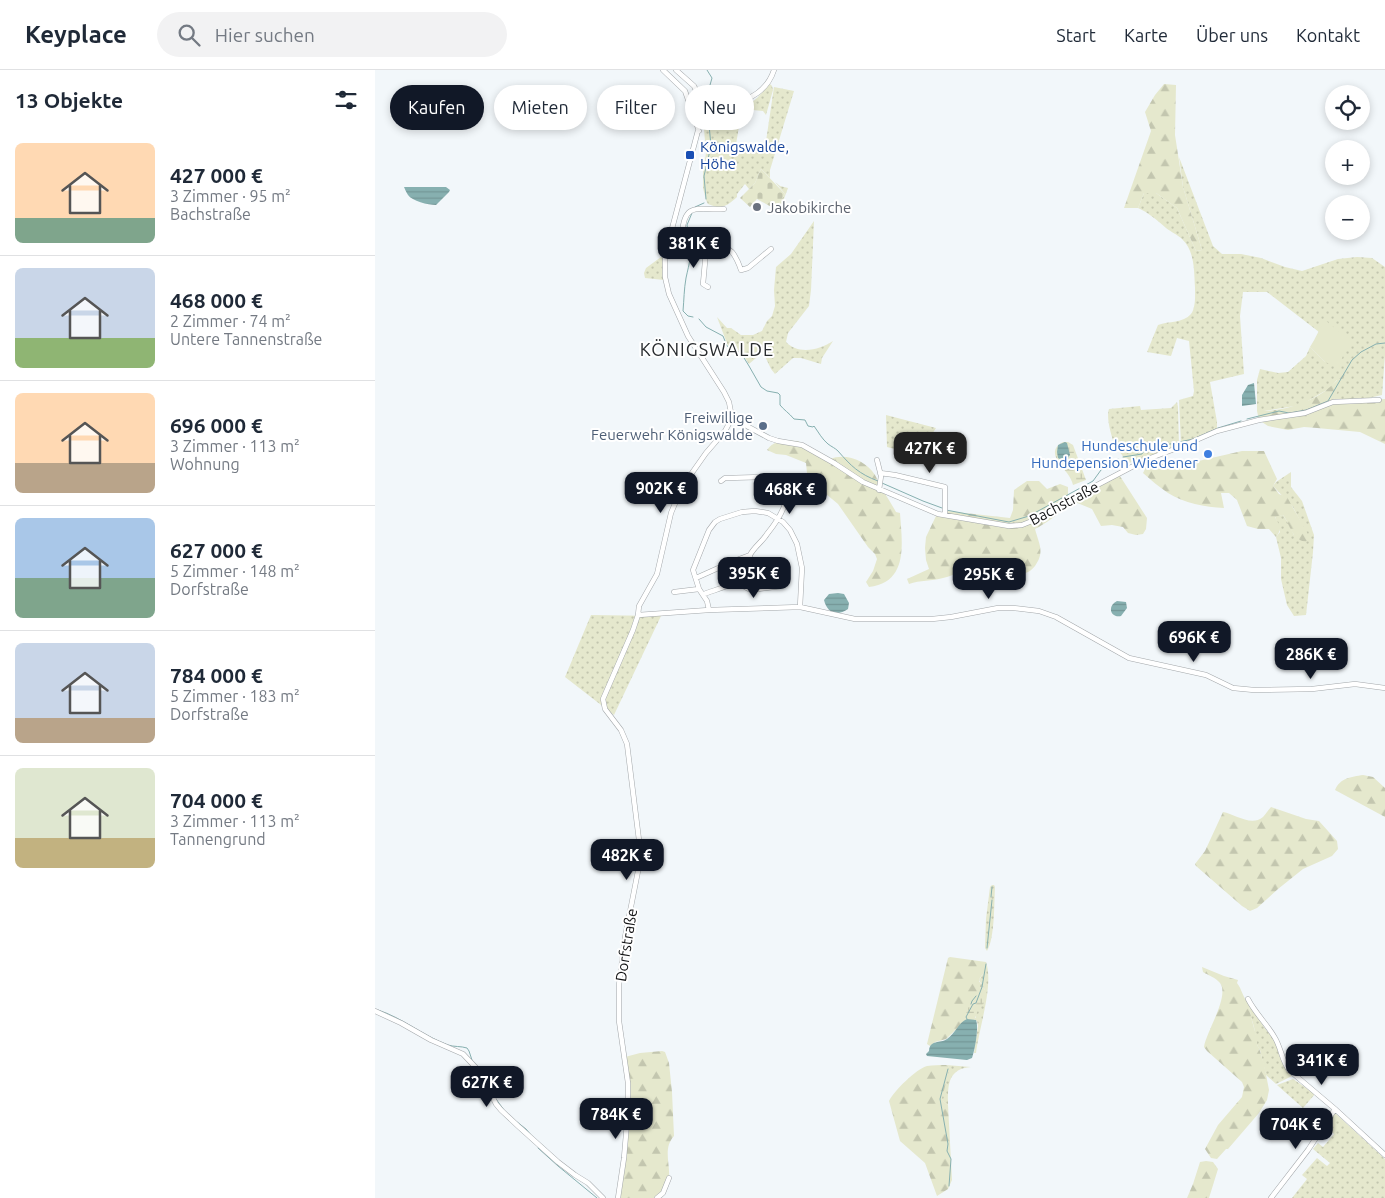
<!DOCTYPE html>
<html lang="de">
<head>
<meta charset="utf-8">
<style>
	body { margin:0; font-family:Ubuntu,sans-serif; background:#f2f2f3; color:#1f2937; height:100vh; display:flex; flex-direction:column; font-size:19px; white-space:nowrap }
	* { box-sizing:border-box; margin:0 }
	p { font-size:16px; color:#747a83 }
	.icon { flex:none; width:28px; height:28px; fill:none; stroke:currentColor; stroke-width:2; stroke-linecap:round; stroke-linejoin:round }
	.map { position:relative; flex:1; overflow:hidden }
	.panel { display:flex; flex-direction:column; background:#fff; width:375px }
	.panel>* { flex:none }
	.hud { position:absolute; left:15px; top:15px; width:475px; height:45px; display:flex; gap:10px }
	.fabs { position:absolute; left:950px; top:15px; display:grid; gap:10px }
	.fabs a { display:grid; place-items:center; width:45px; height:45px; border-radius:50%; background:#fff; box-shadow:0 2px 8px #0003; font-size:25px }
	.price { position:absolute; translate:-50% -42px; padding:0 11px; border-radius:10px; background:#111827; color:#fff; font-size:16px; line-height:32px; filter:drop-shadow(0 1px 2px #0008) }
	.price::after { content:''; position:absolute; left:50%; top:30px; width:15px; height:11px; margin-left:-8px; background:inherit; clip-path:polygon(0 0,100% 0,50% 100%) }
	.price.active { background:#222; color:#fff }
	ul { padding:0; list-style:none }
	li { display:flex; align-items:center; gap:15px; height:125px; padding:0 15px }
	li+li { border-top:1px solid #e0e1e3 }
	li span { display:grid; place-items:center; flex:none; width:140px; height:100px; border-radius:8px; color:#555 }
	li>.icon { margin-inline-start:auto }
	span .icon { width:60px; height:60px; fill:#fffc; stroke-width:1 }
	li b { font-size:21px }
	h2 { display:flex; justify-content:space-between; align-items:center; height:60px; padding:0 15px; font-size:21px }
	.pill { padding:0 18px; border-radius:22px; background:#fff; box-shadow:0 2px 8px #0003; font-size:18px; line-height:45px }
	.pill.active { background:#111827; color:#fff }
	header { display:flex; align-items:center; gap:30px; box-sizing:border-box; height:70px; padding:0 25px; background:#fff; border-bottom:1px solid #e0e1e3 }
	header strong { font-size:24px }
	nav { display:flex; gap:28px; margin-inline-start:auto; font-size:18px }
	.search { width:350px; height:45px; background:#f2f2f3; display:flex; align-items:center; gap:12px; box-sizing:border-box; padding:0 18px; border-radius:28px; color:#747a83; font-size:19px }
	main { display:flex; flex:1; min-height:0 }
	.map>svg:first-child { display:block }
	.grass { fill:url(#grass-dots) }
	.forest { fill:url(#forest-firs) }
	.wetland { fill:url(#wetland-marsh) }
	.cemetery { fill:url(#cemetery-stones) }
	.pitch { fill:#e5e8cd }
	.water { fill:url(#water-rules) }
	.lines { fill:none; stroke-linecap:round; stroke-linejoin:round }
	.stream { stroke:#87b0b0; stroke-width:1 }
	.minor-casing { stroke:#a3a7aa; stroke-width:5.5 }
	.minor { stroke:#fff; stroke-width:4.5 }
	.transit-dot { fill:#1a4fb4; stroke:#fff; stroke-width:2 }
	.worship-dot { fill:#6b7280; stroke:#fff; stroke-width:2 }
	.service-dot { fill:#5c6f8a; stroke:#fff; stroke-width:2 }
	.shop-dot { fill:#3f7fe0; stroke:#fff; stroke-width:2 }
	.labels { text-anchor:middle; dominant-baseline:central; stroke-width:4; stroke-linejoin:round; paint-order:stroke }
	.transit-label { font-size:15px; fill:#164399; stroke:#fff; text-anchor:start }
	.worship-label { font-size:15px; fill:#5b616d; stroke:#fff; text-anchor:start }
	.service-label { font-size:15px; fill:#4e5e75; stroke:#fff; text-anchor:end }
	.shop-label { font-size:15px; fill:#366cbe; stroke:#fff; text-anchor:end }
	.street-label { font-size:15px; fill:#121314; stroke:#fff }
	.quarter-label { font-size:18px; letter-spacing:1px; fill:#292c2f; stroke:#fff }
</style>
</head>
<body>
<header>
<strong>Keyplace</strong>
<div class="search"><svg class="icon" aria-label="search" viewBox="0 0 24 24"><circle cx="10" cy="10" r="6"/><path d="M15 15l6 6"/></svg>Hier suchen</div>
<nav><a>Start</a><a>Karte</a><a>Über uns</a><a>Kontakt</a></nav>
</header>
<main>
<section class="panel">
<h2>13 Objekte<svg class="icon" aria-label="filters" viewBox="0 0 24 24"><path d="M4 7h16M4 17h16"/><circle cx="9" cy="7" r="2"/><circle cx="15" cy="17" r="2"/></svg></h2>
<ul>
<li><span style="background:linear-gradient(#ffd9b3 75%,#7fa58c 0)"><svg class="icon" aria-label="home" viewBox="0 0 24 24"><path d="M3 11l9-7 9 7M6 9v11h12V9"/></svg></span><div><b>427 000 €</b><p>3 Zimmer · 95 m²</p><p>Bachstraße</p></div></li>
<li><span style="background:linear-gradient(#c9d6e8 70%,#8fb573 0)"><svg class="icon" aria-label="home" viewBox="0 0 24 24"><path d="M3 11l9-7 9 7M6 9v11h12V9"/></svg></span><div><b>468 000 €</b><p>2 Zimmer · 74 m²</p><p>Untere Tannenstraße</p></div></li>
<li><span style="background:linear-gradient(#ffd9b3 70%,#b9a48a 0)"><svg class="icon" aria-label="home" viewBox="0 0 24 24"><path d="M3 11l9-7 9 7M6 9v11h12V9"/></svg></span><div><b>696 000 €</b><p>3 Zimmer · 113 m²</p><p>Wohnung</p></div></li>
<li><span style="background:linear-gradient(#a9c7e8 60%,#7fa58c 0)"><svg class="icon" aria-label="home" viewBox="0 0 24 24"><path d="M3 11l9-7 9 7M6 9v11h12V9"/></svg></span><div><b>627 000 €</b><p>5 Zimmer · 148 m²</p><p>Dorfstraße</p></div></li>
<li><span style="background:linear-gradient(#c9d6e8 75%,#b9a48a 0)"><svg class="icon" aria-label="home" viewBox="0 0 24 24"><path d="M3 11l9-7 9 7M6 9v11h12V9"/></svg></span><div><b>784 000 €</b><p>5 Zimmer · 183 m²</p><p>Dorfstraße</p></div></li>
<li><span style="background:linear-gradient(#dfe7d0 70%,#c2b280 0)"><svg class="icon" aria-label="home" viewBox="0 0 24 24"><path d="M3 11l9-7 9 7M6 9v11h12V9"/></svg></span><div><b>704 000 €</b><p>3 Zimmer · 113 m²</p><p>Tannengrund</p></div></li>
</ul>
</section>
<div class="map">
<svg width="1010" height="1128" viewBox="0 0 1010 1128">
	<defs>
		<pattern id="grass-dots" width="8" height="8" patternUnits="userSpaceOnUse" patternTransform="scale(1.25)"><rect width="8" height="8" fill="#e5e8cd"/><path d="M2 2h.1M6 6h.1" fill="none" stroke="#c3c6af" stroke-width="1.8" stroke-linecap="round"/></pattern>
		<pattern id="forest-firs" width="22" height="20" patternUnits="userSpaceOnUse" patternTransform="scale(1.25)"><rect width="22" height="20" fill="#e5e8cd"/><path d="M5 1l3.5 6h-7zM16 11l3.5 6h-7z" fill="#c3c6af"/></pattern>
		<pattern id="wetland-marsh" width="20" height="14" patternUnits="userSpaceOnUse" patternTransform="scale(1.25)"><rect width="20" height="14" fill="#e5e8cd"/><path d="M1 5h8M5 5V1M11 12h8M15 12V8" fill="none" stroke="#c3c6af"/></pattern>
		<pattern id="cemetery-stones" width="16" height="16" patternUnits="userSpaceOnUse" patternTransform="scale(1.25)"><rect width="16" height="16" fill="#e5e8cd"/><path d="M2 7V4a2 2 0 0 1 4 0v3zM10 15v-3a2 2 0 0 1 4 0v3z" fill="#c3c6af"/></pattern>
		<pattern id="water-rules" width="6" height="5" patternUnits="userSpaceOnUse" patternTransform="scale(1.25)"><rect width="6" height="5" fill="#87b0b0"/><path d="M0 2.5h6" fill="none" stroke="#749696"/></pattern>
	</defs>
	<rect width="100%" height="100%" fill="#f2f7fa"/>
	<!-- grass -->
	<path class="grass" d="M395,14L397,16L398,20L391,45L388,41L367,39L361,74L390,78L399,17L419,21L395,100V108L386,99L380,113L374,119L370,114L362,124V127C352,136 347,140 333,134L331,130L328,118V102L331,83L327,35C335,28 343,36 352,38C358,39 363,37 369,35L370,38L376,36V33L382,28Z
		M804,87L838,176L847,184H866L886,188L910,197L927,201L963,189L982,187L997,188L1010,197V285L1007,325L994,328L959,330L962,310L955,318L926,335L889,341H882V310L885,299L903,303L913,302L931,286L935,277L950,292L944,262L892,222H868L865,246L869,304L835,312L842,352V359L806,375L804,330L818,326L819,321L814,271L802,268L796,286L772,282L783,255C794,251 808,253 816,244C821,237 820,225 820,217C819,202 820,181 807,169C803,165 796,162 791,158C782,150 774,143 763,138L769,123H781L802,138L821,181L827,180L808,117Z
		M400,112L405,116L413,118L407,134L415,139L429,143L406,142L400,139L410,124Z
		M439,151L436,220L434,236L413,263L411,272C423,285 445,280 458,271L447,288L446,294L426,288H418L400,304L396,299L388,282L374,294L366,282L353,276L342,247L352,258H356L366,265H378L387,261L392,251L397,246L400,236L399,220L401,197L416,184Z
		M286,187L288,188L289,210L270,208L269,203L271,198Z
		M802,332L803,337L804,376L751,394L747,389L749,388C746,383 742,380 740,375C736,366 731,347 734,339L765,336L766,340L796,338Z
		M511,345L561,358L544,384L535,383L512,377Z
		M916,402V417L927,431L939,465L938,482L931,545L919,546L912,535L906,509V488L901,467L905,462L900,446L908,445L913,453L919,465L925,451L918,437L898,416L901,412Z
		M216,545L286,546L239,645L190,607Z
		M617,815H619L620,817C619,833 620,868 612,881L610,878L611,849L615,817Z
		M611,892C619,915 604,958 601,983H599L603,956L602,951L599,950L601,947L599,945L610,920L604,910L611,899Z
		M874,934L889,957L901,972L913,1001L917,1006L901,1014L891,1005L885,980L882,975L879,957L876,947Z
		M571,995L596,997C572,999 573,1016 573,1035C571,1034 568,1032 567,1029C565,1022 573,1006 574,997Z
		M918,1009L940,1024L928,1038L902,1015Z
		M960,1043L1010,1089V1128H917L932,1109L927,1105L942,1088L952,1096L955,1093L938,1079L943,1073L948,1077L959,1064L950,1056Z"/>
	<!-- forest -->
	<path class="forest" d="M789,14L801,15L800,65L808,117L827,180L821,181L802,138L781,123H769L763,138H749L776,61L770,42L780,25Z
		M970,304L958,332L1010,329V374L985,362L942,358L929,357L913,360L893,356L884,350L882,341C906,342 937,333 955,317C960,313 964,308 970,304Z
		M423,371L436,380L455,389C471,383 490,390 500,405C502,408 503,412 505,415C510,424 516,433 521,442L525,443C527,473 534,512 494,517L491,512L498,501L502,489L500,484L493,477L463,434L451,424L433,413L431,393L411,385L401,384L392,380C400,369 411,371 423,371Z
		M867,381H889L902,409L898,416L904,424L912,427L935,468L931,472C916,469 916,456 908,445L900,447C904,455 908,458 901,467L894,459H883L872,456L862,430L854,423H846L849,438C830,437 809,433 793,423C784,417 776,410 768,403L773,393H784L791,395L819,392Z
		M743,403L772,448L771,459L768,464L761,465L753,463L748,457L737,455L726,456L717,439L700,432L702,426Z
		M652,411H664L672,419L685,414L693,417V437C682,444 672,453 660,459C664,474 670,482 660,496C644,516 617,495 597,498C586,499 579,506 568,508C557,511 545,510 534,514L532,509L554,499L551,490L550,478L551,467L561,446L572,441L635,448L638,440L639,420Z
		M988,705L998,707L1010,718V747L960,720C965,708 976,707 988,705Z
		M896,737L931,749L944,751L962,771L963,779L957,786L928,799L903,819L882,838L875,841L867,836L821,796L820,794L830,781L848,742C860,744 876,757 888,747C891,744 893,740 896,737Z
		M575,887L611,892C613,904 606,903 604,911L610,920L611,924L599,945L601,949H592L571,969L560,972L555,976L552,974L573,888Z
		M827,897L849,906L863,910L862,913C867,919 868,929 874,933L876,947L882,969V975L884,978L889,994L894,1020L892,1030L884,1043L853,1079H851L842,1089L836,1088L830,1079L843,1055L867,1027L869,1017L867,1012L832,981L829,977C831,962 855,926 845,913C841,908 833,905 828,902Z
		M287,981L290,982L294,993L297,1022L299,1066C288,1078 295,1093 294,1106C294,1113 286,1122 282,1128H244L253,1052L250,987L265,983Z
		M571,995L574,997V1001L567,1028L569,1032L573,1035L577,1110L573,1119L562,1126L550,1093L525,1071L514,1031C519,1021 541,999 552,996C558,995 565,995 571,995Z
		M831,1091L838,1092L843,1099L834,1128H812L818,1114L825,1092Z"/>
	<!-- wetland -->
	<path class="wetland" d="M688,372H693L698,375L711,410L698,415C697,411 695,407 692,403C685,394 671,381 688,372Z
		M607,914L608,919L611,921L609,933L603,940L599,950H590C592,941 595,925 605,922V915Z"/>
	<!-- cemetery -->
	<path class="cemetery" d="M386,99L410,124L400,139L382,129L375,137L365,128L380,113Z"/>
	<!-- pitch -->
	<path class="pitch" d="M950,250L977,272L969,282L964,298L950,292L935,277C941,268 944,259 950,250Z"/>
	<!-- water -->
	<path class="water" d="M29,117H71L75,120L74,122L61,135C53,135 37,131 33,125C31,122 30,119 29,117Z
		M879,313L881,334L867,336V325L873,315Z
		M690,372L692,373L695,385L693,388L685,389L683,388L682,382L683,375Z
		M463,523L469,524L474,533L473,539C462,547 452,543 449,530L454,524Z
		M742,531L751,532L752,538L746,546C735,548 732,536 742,531Z
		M592,949L601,950C604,957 600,980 597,988L592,990L552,986L551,984L554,981C555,969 565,974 572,969C580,964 583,953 592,949Z"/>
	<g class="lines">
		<!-- stream -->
		<path class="stream" d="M331,129L329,106L336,76L332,33L333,22L337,8L332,0
			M320,137L329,133
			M313,162L312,155L317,143
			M314,168C318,182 314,194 311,208C309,219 309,230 308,241L313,246L318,247
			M324,249L331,257L348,266L352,276L366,283L374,296L386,317L392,321L403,323L405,325V335C409,340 414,343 419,349L430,350L433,356L438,357L439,356C444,363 447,369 453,374C457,377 460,378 463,381C476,396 484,404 503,411
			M872,349L904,341L914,343L931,340L953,331L977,290L986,282L1001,274L1010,273
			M748,387L767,384L768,382L777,378L818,369L843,358L866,351
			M507,413L548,431L567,438
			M571,440L634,452L654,446L718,411L726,400L737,391L743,389
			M616,827L617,817
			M612,878L617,830
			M596,934L597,931L601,926
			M3,940C28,948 48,966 73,975C79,977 86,976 92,978L94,981L97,990
			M592,949L591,947L598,934L601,933L607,917L611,894
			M573,999L565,1029L573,1074L572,1081L576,1089L574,1116
			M112,1004V1012
			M121,1029L129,1040
			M137,1048L151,1059L156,1065
			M163,1078L183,1096L222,1128"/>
		<defs>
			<path id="minor" d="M288,0L310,21L324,61
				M324,27C334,27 344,32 355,32C375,32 393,19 399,0
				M297,161C313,165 346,171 357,182C361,187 364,194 366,200L373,198L396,179
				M307,163C310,130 324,141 349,139
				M332,170L328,214L333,217
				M357,348L394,368L403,371L427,375L459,393L488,412L563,444L634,456L647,455L667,447L705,424L770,390L805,377L842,361L884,350L930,343L958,332L1004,330
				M502,390L506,406L504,420
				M505,403L520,405L570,417V445
				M373,499L405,492
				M321,508L359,491L375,485C379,477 387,472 392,464C401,453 424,421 404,410C395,405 362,408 350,408L346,411
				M365,510L370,517L376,520L407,516
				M299,522L324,519
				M329,524C339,520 364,514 370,505C374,500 374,492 375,485
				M334,540L332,531L324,519L318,500L334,460L340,452L345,449L367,442L380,441L393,443L408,452L415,460L422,474L427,498L425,537
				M263,545L334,540L425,537L480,549H557L576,547L623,538H638L664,541L681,547L754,588L831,605L858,618L879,620L937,619L980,614L1010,618
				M873,929C880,943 892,954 900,968C906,978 907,991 914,1000L960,1039L1010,1085
				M0,941L26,953L56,970L88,984L105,1002L121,1034L126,1040L143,1056L183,1092L200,1105L213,1113L228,1128
				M243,1128L249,1088L253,1041V1013L244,951V915L250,867L264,796V770L252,674L246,660L230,639L228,629L258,560L263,545L264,536L282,504L296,443L307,417L331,383L350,361L357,348L354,332L349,322L313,266L294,224L290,207V185L325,53L324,27L319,16L301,0
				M282,1128L288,1123L294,1108
				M896,1128L933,1080L960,1039"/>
		</defs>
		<!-- minor casing -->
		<use href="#minor" class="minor-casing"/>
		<!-- minor -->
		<use href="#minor" class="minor"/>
	</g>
	<!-- markers -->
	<rect class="transit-dot" x="310" y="80" width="10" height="10" rx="2.5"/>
	<circle class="worship-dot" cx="382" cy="137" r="5"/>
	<circle class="service-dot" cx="388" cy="356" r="5"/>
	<circle class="shop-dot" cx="833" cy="384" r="5"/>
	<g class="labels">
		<!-- transit labels -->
		<g class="transit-label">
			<text x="325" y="76">Königswalde,<tspan x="325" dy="17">Höhe</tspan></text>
		</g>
		<!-- worship labels -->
		<g class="worship-label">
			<text x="392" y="137">Jakobikirche</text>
		</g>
		<!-- service labels -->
		<g class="service-label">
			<text x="378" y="347">Freiwillige<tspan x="378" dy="17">Feuerwehr Königswalde</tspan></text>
		</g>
		<!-- shop labels -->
		<g class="shop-label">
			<text x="823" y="375">Hundeschule und<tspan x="823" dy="17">Hundepension Wiedener</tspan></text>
		</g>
		<!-- street labels -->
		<g class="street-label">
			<text transform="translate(689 433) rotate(-28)">Bachstraße</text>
			<text transform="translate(251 875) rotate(-81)">Dorfstraße</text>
		</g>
		<!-- quarter labels -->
		<g class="quarter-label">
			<text x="332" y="279">KÖNIGSWALDE</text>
		</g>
	</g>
</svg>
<div class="fabs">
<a><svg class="icon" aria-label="locate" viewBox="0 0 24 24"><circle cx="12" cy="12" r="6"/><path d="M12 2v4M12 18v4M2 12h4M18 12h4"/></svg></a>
<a>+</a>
<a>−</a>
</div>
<b class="price" style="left:319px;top:199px">381K €</b>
<b class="price active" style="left:555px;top:404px">427K €</b>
<b class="price" style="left:286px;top:444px">902K €</b>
<b class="price" style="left:415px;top:445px">468K €</b>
<b class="price" style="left:379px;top:529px">395K €</b>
<b class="price" style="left:614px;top:530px">295K €</b>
<b class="price" style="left:819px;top:593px">696K €</b>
<b class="price" style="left:936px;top:610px">286K €</b>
<b class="price" style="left:252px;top:811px">482K €</b>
<b class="price" style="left:947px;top:1016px">341K €</b>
<b class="price" style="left:112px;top:1038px">627K €</b>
<b class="price" style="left:241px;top:1070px">784K €</b>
<b class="price" style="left:921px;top:1080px">704K €</b>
<div class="hud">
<a class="pill active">Kaufen</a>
<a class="pill">Mieten</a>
<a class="pill">Filter</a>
<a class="pill">Neu</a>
</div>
</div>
</main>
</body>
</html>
